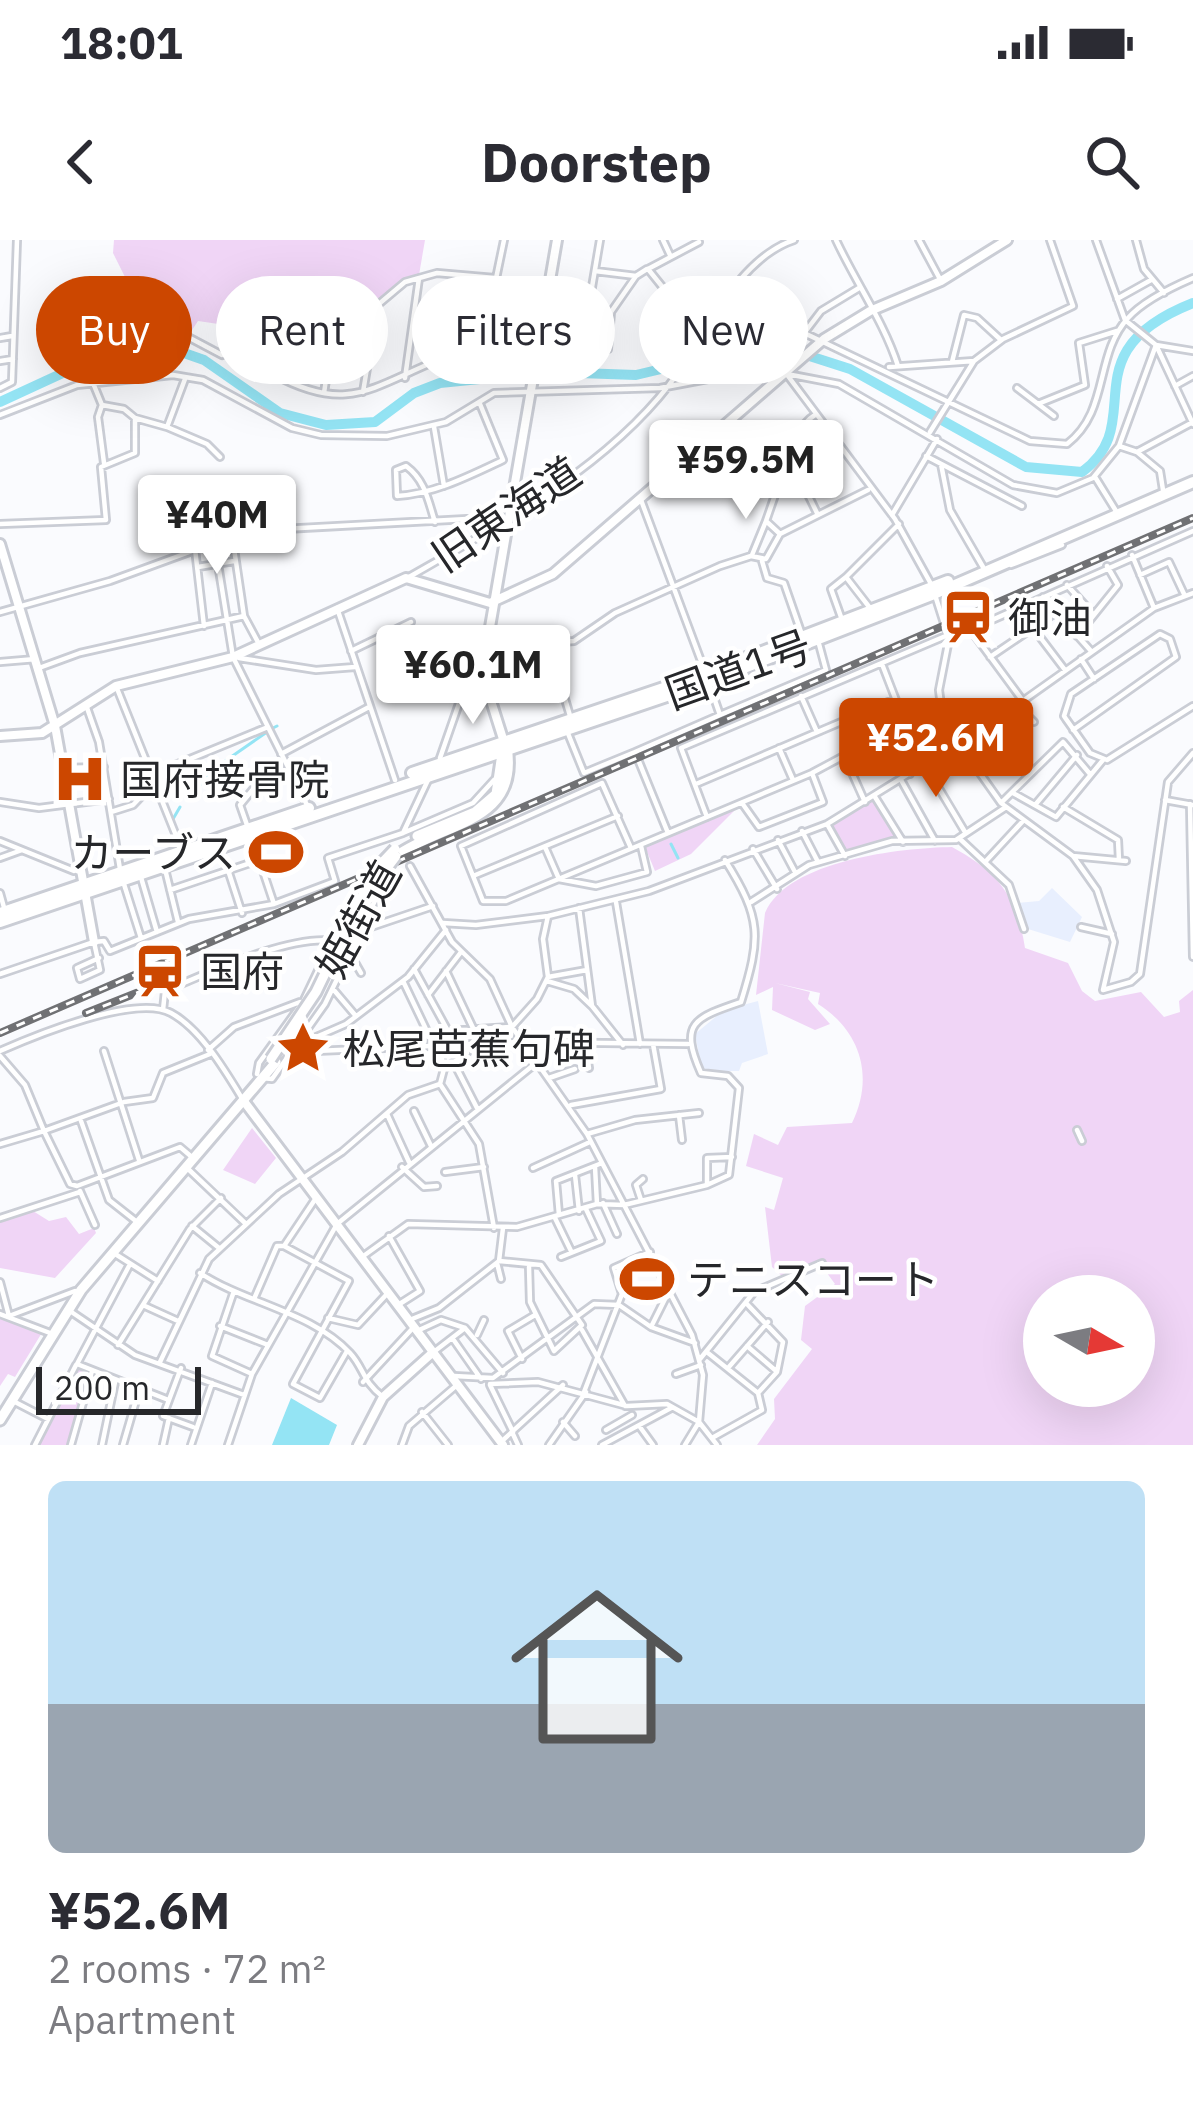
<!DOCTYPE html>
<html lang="en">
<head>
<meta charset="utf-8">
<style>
	body { margin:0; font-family:"IBM Plex Sans","Noto Sans JP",sans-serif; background:#f7f7f7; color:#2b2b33; height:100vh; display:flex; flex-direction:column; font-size:45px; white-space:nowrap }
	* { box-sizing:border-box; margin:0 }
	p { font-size:39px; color:#7c7c81 }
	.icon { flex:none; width:66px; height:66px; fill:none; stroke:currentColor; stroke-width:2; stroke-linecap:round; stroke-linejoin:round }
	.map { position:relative; height:1205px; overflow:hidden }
	.drawer { display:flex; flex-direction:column; background:#fff; flex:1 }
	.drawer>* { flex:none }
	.guide { position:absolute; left:36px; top:36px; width:1122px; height:108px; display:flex; gap:24px }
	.needle { width:78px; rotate:99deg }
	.fabs { position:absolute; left:1023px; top:1035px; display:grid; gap:24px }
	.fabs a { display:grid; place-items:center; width:132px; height:132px; border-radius:50%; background:#fff; box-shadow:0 12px 48px #0002; font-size:60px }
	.scale { position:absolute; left:36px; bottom:30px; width:165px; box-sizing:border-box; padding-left:12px; border:6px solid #26272a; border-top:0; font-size:33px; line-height:42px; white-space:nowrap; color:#26272a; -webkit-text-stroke:9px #fff; paint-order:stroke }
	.price { position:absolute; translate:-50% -102px; padding:0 27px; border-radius:12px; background:#fff; color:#222; font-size:39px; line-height:78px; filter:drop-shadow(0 3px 6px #0008) }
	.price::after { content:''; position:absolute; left:50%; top:72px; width:36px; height:27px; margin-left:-18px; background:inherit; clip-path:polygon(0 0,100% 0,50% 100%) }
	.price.on { background:#cc4700; color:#fff }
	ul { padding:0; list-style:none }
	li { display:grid; align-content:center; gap:24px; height:636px; padding:0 48px }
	li span { display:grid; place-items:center; height:372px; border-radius:18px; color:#555 }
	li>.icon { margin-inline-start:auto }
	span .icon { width:216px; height:216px; fill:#fffc; stroke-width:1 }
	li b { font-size:51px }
	.chip { padding:0 42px; border-radius:54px; background:#fff; box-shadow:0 12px 48px #0002; font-size:42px; line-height:108px }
	.chip.on { background:#cc4700; color:#fff }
	.status { display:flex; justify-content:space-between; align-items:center; height:84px; padding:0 60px; background:#fff; direction:ltr }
	.status svg { height:33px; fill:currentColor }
	header { display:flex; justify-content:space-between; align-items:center; height:156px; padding:0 48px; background:#fff; font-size:54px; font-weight:800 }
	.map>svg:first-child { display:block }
	.built { fill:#e8effe }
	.green { fill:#f0d5f6; fill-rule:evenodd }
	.water { fill:#94e4f4 }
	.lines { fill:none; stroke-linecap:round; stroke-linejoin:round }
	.stream { stroke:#94e4f4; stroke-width:3 }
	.river { stroke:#94e4f4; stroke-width:10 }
	.street-casing { stroke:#cacdd5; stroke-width:10 }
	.secondary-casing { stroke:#cacdd5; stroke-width:14 }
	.primary-casing { stroke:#cacdd5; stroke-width:15 }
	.highway-casing { stroke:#cacdd5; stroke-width:16 }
	.street { stroke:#fff; stroke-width:4.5 }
	.secondary { stroke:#fff; stroke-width:8 }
	.primary { stroke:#fff; stroke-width:9 }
	.highway { stroke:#fff; stroke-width:10 }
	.rail-casing { stroke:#707174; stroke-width:8 }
	.rail { stroke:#fff; stroke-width:3; stroke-dasharray:9; stroke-linecap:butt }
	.primary-bridge-casing { stroke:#cacdd5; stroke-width:15; stroke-linecap:butt }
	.primary-bridge { stroke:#fff; stroke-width:9 }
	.labels { text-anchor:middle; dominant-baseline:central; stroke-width:9; stroke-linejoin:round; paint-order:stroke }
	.street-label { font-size:42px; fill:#26272a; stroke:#fff }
	.poi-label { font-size:42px; fill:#26272a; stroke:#fff; text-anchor:start }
</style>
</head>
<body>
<div class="status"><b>18:01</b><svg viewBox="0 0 49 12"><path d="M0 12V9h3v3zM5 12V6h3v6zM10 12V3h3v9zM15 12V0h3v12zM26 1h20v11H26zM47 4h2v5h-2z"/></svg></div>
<header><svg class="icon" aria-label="back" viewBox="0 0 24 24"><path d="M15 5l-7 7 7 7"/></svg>Doorstep<svg class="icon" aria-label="search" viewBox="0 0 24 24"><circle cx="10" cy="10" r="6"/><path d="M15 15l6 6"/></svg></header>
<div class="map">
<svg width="1193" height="1205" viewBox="0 0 1193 1205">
	<rect width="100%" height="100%" fill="#fafbfe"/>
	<!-- built -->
	<path class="built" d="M1052,648L1082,677L1070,702L1028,689L1017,663L1039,661Z
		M758,761L768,814L742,823L739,831H702L695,794L724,770Z"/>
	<!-- green -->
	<path class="green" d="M114,0H425L419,35C394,42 387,60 367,72C293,116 274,90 198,81L192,90L133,80L123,72L129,45L113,13Z
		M872,560L897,600L845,613L831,587Z
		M735,570L691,614L655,631L645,607Z
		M952,607C998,632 1017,656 1025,708L1068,723L1082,751L1095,761L1141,752L1164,777L1180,772L1179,761L1193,750V1205H757L775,1179L774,1159L812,1109L801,1100L805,1066L835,1044L824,1029L782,1036L772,1027L765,967L774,970L783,938L746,926L754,894L778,905L787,887L852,883C874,838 862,792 818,764L820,753L775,743L810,752L808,759L830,784L815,790L772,770L773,747L756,755L765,673C788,620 901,608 952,607ZM1044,1056H1134V1146H1044Z
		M252,888L276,918L255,944L223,930Z
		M33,971L49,981L66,977L79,994L94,988L96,993L55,1038L0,1028V980Z
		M0,1076L43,1091L15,1137L8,1134L0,1146Z
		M78,1128L87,1133L68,1205H39Z"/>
	<!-- water -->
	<path class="water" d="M291,1158L337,1185L329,1205H272Z"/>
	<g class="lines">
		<!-- stream -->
		<path class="stream" d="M273,488L277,486
			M190,556L218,526L267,492
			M173,579L180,567
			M671,604L678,618"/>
		<!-- river -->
		<path class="river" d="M0,162L65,132L128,122L164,106L204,120L280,173L326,185L375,182L414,153L440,143L551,132L636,135L749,108L794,111L850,129L1026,227L1082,232C1151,181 1066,113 1193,63"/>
		<defs>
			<path id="street" d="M663,0L670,15
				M836,0C856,43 884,82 898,126
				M919,0L941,41
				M1096,0L1125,80L1156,105L1193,184
				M1136,0L1144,29L1164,53
				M699,2L648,29L701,95
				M595,31L636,36L647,29
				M495,38L437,33L405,42L361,79L321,99L283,106L273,134C347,174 370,148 438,120C466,109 499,105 528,100L540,54L548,48
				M551,53L547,103L581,112L600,0
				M1117,59L1151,40
				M805,92L821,71L859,48
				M0,98L12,96
				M708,102L754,90L800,91L1030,201L1067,204C1110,171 1094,115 1128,78C1143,61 1172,47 1193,38
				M110,103L144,90L173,89L222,115L236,96L283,106
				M481,111L504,0
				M581,112L608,109L611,72L636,36
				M446,117L459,35
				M0,121L13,119
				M952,122L964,75L977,78L1001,100
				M889,127L974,121L1003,99L1073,66L1050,0
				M785,132L895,279L931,344
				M405,138L419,38
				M93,143L102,165L124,169L135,178
				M1175,146L1193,136
				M0,148L12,142L17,0
				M1017,148L1054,176
				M363,152L377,69
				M324,153L333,93
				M1038,164L1085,145L1079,103L1117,91
				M102,165L98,177L104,223
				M0,175L77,145L173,135L203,140L292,188L321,195L387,196L446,182L494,153L660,148L761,129L839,144L1013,245L1057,253L1093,238L1119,206L1156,105L1193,111
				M167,187L207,204L220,217
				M434,187L444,246
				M930,192L974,121
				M1119,206L1137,212L1193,182
				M1137,212L1160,231L1163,250
				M926,216L1022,266
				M792,220L765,230L775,255C791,231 790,190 815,175
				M941,224L950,270L983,327
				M786,237L797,232L817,273
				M1095,237L1116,271
				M775,255L766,281L780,294
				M641,260L704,429
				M892,275L937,199
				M435,282C428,260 425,240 406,226L396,230L397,256C434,254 469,236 503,220L480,164
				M0,284L106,280L101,227L135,213V178L167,187L185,139
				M232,295L244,376L259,404
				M195,309L204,386
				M752,315L766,281
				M1132,315L1154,368
				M762,321L767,338L784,343L801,392
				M218,324L233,417L309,569
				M1011,325L1062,305
				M198,327L234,321
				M1140,335L1169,322L1184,354
				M409,337C498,286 605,228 669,145C704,99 736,19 794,0
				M1067,345L1094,375
				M935,355L949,399L939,450L943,481L1001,563L1073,616L1097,650L1114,702L1103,750L1131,742L1140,734L1168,542L1193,513
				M1043,357L1091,411
				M337,368L395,540
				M870,368L846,337L899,284
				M1018,368L1065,430
				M0,372L110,341L247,291L467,279L488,284L491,290
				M841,377L831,349L846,337
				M970,389L1023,461
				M1077,396L1118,345L1107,326
				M949,399L1193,291
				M486,408L574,401L615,373L720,326L751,316L766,319L780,294L868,250
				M351,411L411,382
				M990,417L1055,373
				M239,418L316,430L355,427
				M1081,419L1094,439
				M0,422L36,419
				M882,424L904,481
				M39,428L80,413L244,376
				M116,446L181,608
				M801,456L817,492
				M565,459L571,479
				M86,465L99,502L120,629
				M1017,465L1034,482
				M720,475L826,430L819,404
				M1073,490L1176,417L1170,399L1160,394L1071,454L1064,476L1066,479L1090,513L1107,520L1193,466
				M567,491L584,533L635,512
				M779,508L793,540
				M281,514L369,467
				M440,518L471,429L483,424
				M925,525L965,592
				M62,528L104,527
				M901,540L935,601
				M696,544L895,459
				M1013,553L1056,577L1103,520
				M875,557L903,602
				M1165,560L1193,565
				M0,562L39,568L109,559
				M865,562L852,533L891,512L910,534
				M742,563L759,587L823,562L812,533
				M1001,563L1063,502L1090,534
				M1190,564L1193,717
				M1035,565L1077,515
				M1063,567L1118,600L1119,620
				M111,572L133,565L168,528L268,487
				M707,577L681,508L948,395
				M827,584L845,616
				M247,585L240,565L259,542
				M802,591L818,622
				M403,593L473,563L494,540
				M668,593L635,512L720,475L710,446
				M960,599L1009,645L1024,689
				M778,600L795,632
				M0,601L74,631L80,624
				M545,607L559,639L596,646L647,632L641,606
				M631,608L602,543L461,606L483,661H506L812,533L939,465
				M753,609L777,649
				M1073,616L1126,621
				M0,618L22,610
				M986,621L1023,581
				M410,626L452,702L490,739L512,787L587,894L692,1095L703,1135L699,1182L685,1205
				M165,629L178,682
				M228,630L242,673
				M140,634L157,692
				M473,636L618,576
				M123,641L141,698
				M170,650L259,620
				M0,653L5,671
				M616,662L640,804
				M751,662L809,625L892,601L956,600L1006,567
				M274,664L335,641L328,618L403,593L428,540
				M579,668L592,766L623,805
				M548,676L543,699L548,737L587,730
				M443,683L476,685L548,676L649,651L827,584L996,480L1154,368L1193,353
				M348,684L362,690L433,666
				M1081,687L1112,694
				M94,702L100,730L80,739L77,728L99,718
				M349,712L361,733
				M414,729L448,791L512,787L537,759L548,737
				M446,731L474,790
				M0,734L94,702L104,701L110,711L189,679L274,664L253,601
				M403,741L434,806
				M547,741L574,749L592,766
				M333,749L355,775
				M428,755L461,712
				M163,770L165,751C207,733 297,691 339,702
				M300,804L346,784L408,737L446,690
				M585,804L589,828
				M467,805V813L444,829L440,844L479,904L494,988
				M439,806L444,829
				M208,810L234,787L300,762
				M0,811C36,795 136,754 171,773C201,789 226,832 243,860
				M104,811L139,920
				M293,812L519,802L688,804
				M0,816L25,845L44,891L0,904
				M455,825L477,868
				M257,834L259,823L303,762L347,670
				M262,838L272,839L325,764L384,642
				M549,838L575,829
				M571,865L661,849L653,804
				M414,871L431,906
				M387,874L409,922
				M679,875L682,900
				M81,881L109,960L137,982
				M1077,890L1082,901
				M587,894L635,880L699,873
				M193,918L180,907L77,946L70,944L44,891L124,862L153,858L163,833L210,814
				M185,926L245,983
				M402,927L424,947L437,946
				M595,927L597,964
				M533,928L590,902
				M445,932L484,927
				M575,935L579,971
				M707,945V918L732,917
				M80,951L95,985
				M641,960L636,945L643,939
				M603,963L617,994
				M559,975L556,941L602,923
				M0,978L80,952
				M555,978L571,1011
				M192,986L219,1008
				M503,988L499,1021L541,1025L582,1085L554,1111L530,1062L529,1027
				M389,996L420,1051L398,1065
				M284,1006L349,1041L293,1144L320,1158L347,1111
				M112,1012L158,1041
				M362,1017L408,984L517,987L597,964L624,965L707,945L729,935L739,848L728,836L701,833C679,783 694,778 741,762C761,697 762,679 725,620
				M561,1017L601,1001L586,969
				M497,1023L501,1039
				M129,1026L77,1124L166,1159
				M200,1033C245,1063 312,1072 350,1113C364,1128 362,1141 383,1157
				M0,1042L9,1076L75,1051
				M234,1051L212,1116L252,1134
				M254,1059L277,1006H284L316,958
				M145,1066L178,1081
				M67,1069L135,1115L244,1155
				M0,1074L50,1093
				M328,1078L358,1085L386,1055
				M412,1079L439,1068L499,1021
				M220,1086L268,1105
				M651,1087L695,1103
				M465,1088L503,1133
				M582,1090L625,1166
				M417,1091L441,1080L465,1088L435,1111
				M477,1095L484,1080
				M453,1099L481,1139
				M118,1105L190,989L221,958
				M747,1106L775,1130
				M708,1113L758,1153
				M522,1119L508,1091L535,1075
				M700,1119L754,1052L822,1023
				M160,1122L209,1019L279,954L342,912L408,855L440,844
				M181,1128L163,1176L193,1187
				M728,1128L768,1082
				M676,1134L701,1125
				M454,1136L493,1138L594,1064L619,1065L651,1087L669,1051
				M363,1142L412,1089
				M490,1144L538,1142L627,1166L667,1164L699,1182L717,1205
				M490,1145L513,1192
				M584,1152L622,1054L614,1028L650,1012
				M15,1162L48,1179
				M422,1172L448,1205
				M563,1182L575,1196
				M640,1187L653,1205
				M606,1190L632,1175
				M512,1192L518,1205
				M712,1198L762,1170L758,1153L777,1132L783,1102L746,1063
				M501,1202L563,1145
				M35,1205L76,1125
				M71,1205L92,1131
				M102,1205L115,1142
				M123,1205L139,1150
				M163,1205L169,1178
				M191,1205L212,1143
				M228,1205L252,1134L337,984L536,823
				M402,1205L409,1186L457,1145
				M549,1205L586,1152
				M602,1205L671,1168"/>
			<path id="secondary" d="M0,304L55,486L94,702
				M0,496L42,493L116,446L233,417L406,338L490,363L553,334L824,99L870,71L941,41L1007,0
				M504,502L486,445L485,416L557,0
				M243,860L503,1205
				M358,1205L383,1157L431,1114"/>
			<path id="primary" d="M417,596L475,572L496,554L503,507
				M396,616C443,582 520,584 507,507
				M0,1180L81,1050L276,822"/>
			<path id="highway" d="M412,533L705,434L948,341
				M0,673L309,568
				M0,682L708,442L934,354L1193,242"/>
		</defs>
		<!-- street casing -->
		<use href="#street" class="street-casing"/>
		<!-- secondary casing -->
		<use href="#secondary" class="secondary-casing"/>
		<!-- primary casing -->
		<use href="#primary" class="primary-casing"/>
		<!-- highway casing -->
		<use href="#highway" class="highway-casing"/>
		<!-- street -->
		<use href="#street" class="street"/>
		<!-- secondary -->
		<use href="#secondary" class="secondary"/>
		<!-- primary -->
		<use href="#primary" class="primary"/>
		<!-- highway -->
		<use href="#highway" class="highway"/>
		<defs>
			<path id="rail" d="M86,773L164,742
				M0,793L1193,278"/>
		</defs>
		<!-- rail casing -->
		<use href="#rail" class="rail-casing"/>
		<!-- rail -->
		<use href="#rail" class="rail"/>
		<defs>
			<path id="primary-bridge" d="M374,645L396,616
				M271,819L316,752L375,630L395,609"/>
		</defs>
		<!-- primary-bridge casing -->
		<use href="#primary-bridge" class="primary-bridge-casing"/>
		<!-- primary-bridge -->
		<use href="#primary-bridge" class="primary-bridge"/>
	</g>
	<!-- icons -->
	<defs>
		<symbol id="station-bare" viewBox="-9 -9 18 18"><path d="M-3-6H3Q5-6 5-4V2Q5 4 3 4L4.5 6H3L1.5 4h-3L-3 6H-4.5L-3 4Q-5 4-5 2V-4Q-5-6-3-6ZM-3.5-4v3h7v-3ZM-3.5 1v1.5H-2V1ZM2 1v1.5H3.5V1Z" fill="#cc4700" stroke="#fff" stroke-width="2.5" paint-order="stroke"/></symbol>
		<symbol id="hospital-bare" viewBox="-9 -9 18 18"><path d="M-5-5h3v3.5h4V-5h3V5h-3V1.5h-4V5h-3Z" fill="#cc4700" stroke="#fff" stroke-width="2.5" paint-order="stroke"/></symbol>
		<symbol id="stadium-bare" viewBox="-9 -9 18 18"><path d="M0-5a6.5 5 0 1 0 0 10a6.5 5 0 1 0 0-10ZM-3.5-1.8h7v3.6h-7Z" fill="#cc4700" stroke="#fff" stroke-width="2.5" paint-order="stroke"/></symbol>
		<symbol id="sight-bare" viewBox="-9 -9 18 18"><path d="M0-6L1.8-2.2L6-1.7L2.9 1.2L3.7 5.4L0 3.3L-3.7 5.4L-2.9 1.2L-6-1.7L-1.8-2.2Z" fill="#cc4700" stroke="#fff" stroke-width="2.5" paint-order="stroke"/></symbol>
	</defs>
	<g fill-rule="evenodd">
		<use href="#station-bare" x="930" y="339" width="76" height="76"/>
		<use href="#hospital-bare" x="42" y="501" width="76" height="76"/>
		<use href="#stadium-bare" x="238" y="574" width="76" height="76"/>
		<use href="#station-bare" x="122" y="693" width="76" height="76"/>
		<use href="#sight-bare" x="265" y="770" width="76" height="76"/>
		<use href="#stadium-bare" x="609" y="1001" width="76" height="76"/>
	</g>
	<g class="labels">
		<!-- street labels -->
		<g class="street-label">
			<text transform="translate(506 274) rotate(-34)">旧東海道</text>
			<text transform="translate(738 429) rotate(-20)">国道1号</text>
			<text transform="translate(358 679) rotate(-61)">姫街道</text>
		</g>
		<!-- poi labels -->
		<g class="poi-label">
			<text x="1008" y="377">御油</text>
			<text x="120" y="539">国府接骨院</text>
			<text x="236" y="612" text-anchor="end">カーブス</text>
			<text x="200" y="731">国府</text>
			<text x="343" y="808">松尾芭蕉句碑</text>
			<text x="687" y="1039">テニスコート</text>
		</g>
	</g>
</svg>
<div class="fabs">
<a><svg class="needle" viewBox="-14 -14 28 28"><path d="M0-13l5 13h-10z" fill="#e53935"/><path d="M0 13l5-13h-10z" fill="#7c7c81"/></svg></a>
</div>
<div class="scale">200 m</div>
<b class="price" style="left:746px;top:282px">¥59.5M</b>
<b class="price" style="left:217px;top:337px">¥40M</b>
<b class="price" style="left:473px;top:487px">¥60.1M</b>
<b class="price on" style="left:936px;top:560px">¥52.6M</b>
<div class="guide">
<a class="chip on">Buy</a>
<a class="chip">Rent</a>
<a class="chip">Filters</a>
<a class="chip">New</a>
</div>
</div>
<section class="drawer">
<ul>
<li><span style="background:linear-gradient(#bfe0f5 60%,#9aa5b1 0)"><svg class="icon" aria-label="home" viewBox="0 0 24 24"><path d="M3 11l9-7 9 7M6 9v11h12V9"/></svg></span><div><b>¥52.6M</b><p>2 rooms · 72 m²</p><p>Apartment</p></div></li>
</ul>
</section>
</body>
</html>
